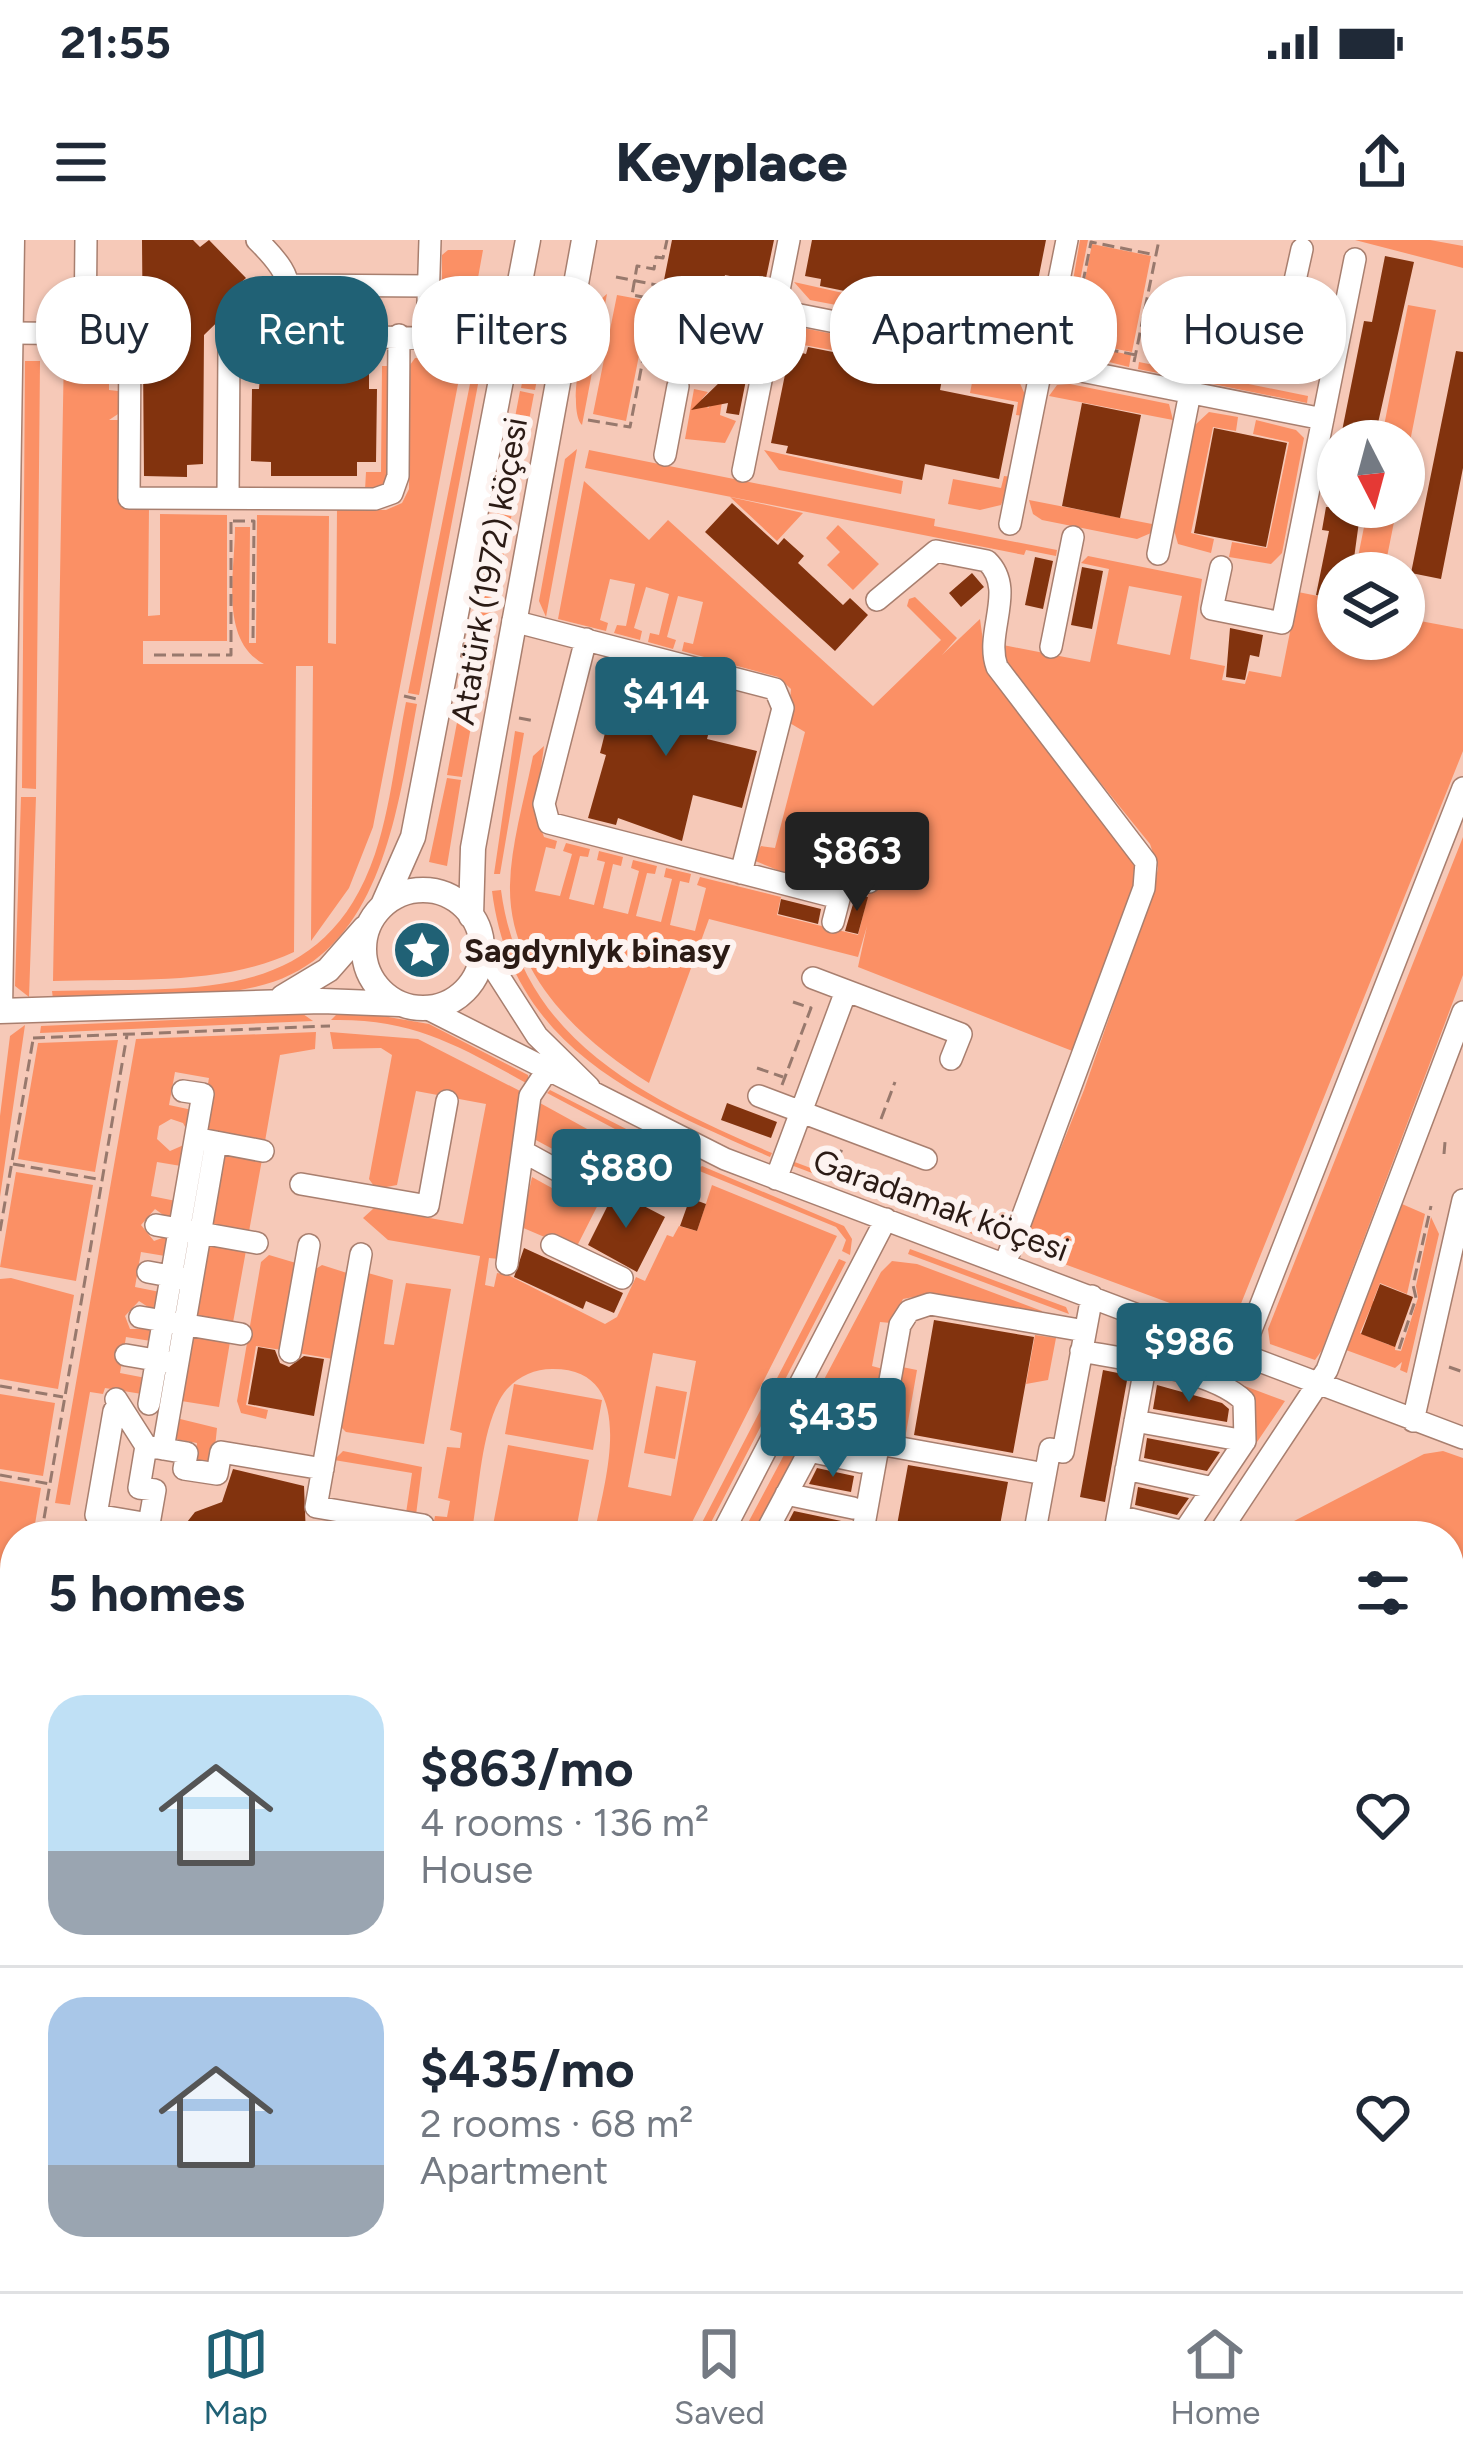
<!DOCTYPE html>
<html lang="en">
<head>
<meta charset="utf-8">
<style>
	body { margin:0; font-family:Figtree,sans-serif; background:#f2f2f3; color:#1f2937; height:100vh; display:flex; flex-direction:column; font-size:45px; white-space:nowrap }
	* { box-sizing:border-box; margin:0 }
	p { font-size:39px; color:#747a83 }
	.icon { flex:none; width:66px; height:66px; fill:none; stroke:currentColor; stroke-width:2; stroke-linecap:round; stroke-linejoin:round }
	.map { position:relative; flex:1; overflow:hidden }
	.sheet { position:absolute; left:0px; top:1281px; width:1464px; height:771px; display:flex; flex-direction:column; background:#fff; border-radius:48px 48px 0 0; box-shadow:0 3px 9px #0004 }
	.sheet>* { flex:none }
	.guide { position:absolute; left:36px; top:36px; width:1392px; height:108px; display:flex; gap:24px }
	.needle { width:78px; rotate:174deg }
	.buttons { position:absolute; left:1317px; top:180px; display:grid; gap:24px }
	.buttons a { display:grid; place-items:center; width:108px; height:108px; border-radius:50%; background:#fff; box-shadow:0 3px 9px #0004; font-size:60px }
	.price { position:absolute; translate:-50% -102px; padding:0 27px; border-radius:12px; background:#206175; color:#fff; font-size:39px; line-height:78px; filter:drop-shadow(0 3px 6px #0008) }
	.price::after { content:''; position:absolute; left:50%; top:72px; width:36px; height:27px; margin-left:-18px; background:inherit; clip-path:polygon(0 0,100% 0,50% 100%) }
	.price.current { background:#222; color:#fff }
	ul { padding:0; list-style:none }
	li { display:flex; align-items:center; gap:36px; height:300px; padding:0 48px }
	li+li { border-top:3px solid #e0e1e3 }
	li span { display:grid; place-items:center; flex:none; width:336px; height:240px; border-radius:36px; color:#555 }
	li>.icon { margin-inline-start:auto }
	span .icon { width:144px; height:144px; fill:#fffc; stroke-width:1 }
	li b { font-size:51px }
	h2 { display:flex; justify-content:space-between; align-items:center; height:144px; padding:0 48px; font-size:51px }
	.chip { padding:0 42px; border-radius:48px; background:#fff; box-shadow:0 3px 9px #0004; font-size:42px; line-height:108px }
	.chip.current { background:#206175; color:#fff }
	.status { display:flex; justify-content:space-between; align-items:center; height:84px; padding:0 60px; background:#fff; direction:ltr }
	.status svg { height:33px; fill:currentColor }
	header { display:flex; justify-content:space-between; align-items:center; height:156px; padding:0 48px; background:#fff; font-size:54px; font-weight:800 }
	.menu { display:flex; justify-content:space-around; align-items:center; height:168px; border-top:3px solid #e0e1e3; background:#fff; font-size:33px; color:#747a83 }
	.menu a { display:grid; justify-items:center; gap:6px }
	.menu .current { color:#206175 }
	.map>svg:first-child { display:block }
	.green { fill:#fb9065; fill-rule:evenodd }
	.building { fill:#82330e }
	.lines { fill:none; stroke-linecap:round; stroke-linejoin:round }
	.minor-casing { stroke:#a87f6f; stroke-width:24 }
	.major-casing { stroke:#a87f6f; stroke-width:27 }
	.path { stroke:#98796d; stroke-width:3; stroke-dasharray:12 6; stroke-linecap:butt }
	.minor { stroke:#fff; stroke-width:21 }
	.major { stroke:#fff; stroke-width:24 }
	.labels { text-anchor:middle; dominant-baseline:central; stroke-width:12; stroke-linejoin:round; paint-order:stroke }
	.street-label { font-size:33px; fill:#2b1b15; stroke:#fdf3f0 }
	.poi-label { font-size:33px; font-weight:bold; fill:#2b1b15; stroke:#fdf3f0; text-anchor:start }
</style>
</head>
<body>
<div class="status"><b>21:55</b><svg viewBox="0 0 49 12"><path d="M0 12V9h3v3zM5 12V6h3v6zM10 12V3h3v9zM15 12V0h3v12zM26 1h20v11H26zM47 4h2v5h-2z"/></svg></div>
<header><svg class="icon" aria-label="menu" viewBox="0 0 24 24"><path d="M4 6h16M4 12h16M4 18h16"/></svg>Keyplace<svg class="icon" aria-label="share" viewBox="0 0 24 24"><path d="M12 15V3M7 8l5-5 5 5M5 13v7h14v-7"/></svg></header>
<div class="map">
<svg width="1463" height="2051" viewBox="0 0 1463 2051">
	<rect width="100%" height="100%" fill="#f6c9b8"/>
	<!-- green -->
	<path class="green" d="M1080,0H1088L1068,102L1131,115L1129,127L1061,110Z
		M1355,0H1430L1463,6V28Z
		M1092,4L1151,16L1132,112L1073,101Z
		M448,10H483L470,82L442,79V15Z
		M794,42L937,74L936,84L810,60Z
		M607,54L582,185C565,168 587,66 607,54Z
		M617,55L644,60L641,73L647,75L626,181L593,174Z
		M538,58L552,60L535,150L521,148Z
		M1037,65L1044,67L1029,97L980,93L985,68L1033,78Z
		M1408,65L1436,70L1404,232V201H1381Z
		M803,88L924,112L921,126L781,101Z
		M478,104L483,118L419,455L408,453Z
		M64,108L104,109L117,119L118,129L109,130V150L118,151V174L109,180H118L119,255L149,267L148,376L160,375V274L227,275V401H143V424H264C219,400 235,333 235,287H250L249,403H256L257,275L329,276L328,403L336,404L337,269L386,270L402,263L409,249L410,125L415,118H463L373,587L349,648L311,701L313,426H296L294,712C222,746 131,738 53,741Z
		M25,121H40L36,549L22,548Z
		M1139,122L1308,156L1307,163L1138,129Z
		M382,126H390V233L380,249L365,250L366,232H381Z
		M975,127L1018,139L1027,159L1024,176L1016,175L1018,162L970,153Z
		M1070,144L1169,164L1173,180L1049,156L1057,145Z
		M694,149L708,152L702,159L708,168L723,155L720,175L736,181L725,203L685,199Z
		M520,151L534,154L516,248L502,246Z
		M1209,172L1238,177L1236,191L1213,187L1191,293L1214,299L1211,313L1178,304L1174,290L1195,185Z
		M1256,180L1296,190L1304,198L1282,313L1271,324L1229,317L1232,302L1267,308L1289,202L1253,194Z
		M577,209L546,377L539,361L565,219Z
		M589,210L935,279L934,286L1057,310L1056,316L1026,310L1024,315L585,228Z
		M764,210L903,241L901,254L779,230Z
		M1004,236L1012,237L1001,265L980,270L948,264L953,239L1001,248Z
		M584,241L649,300L668,280L873,466L941,400L907,366L909,359L915,357L957,398L942,415L980,379L986,423L1135,624L1137,639L1075,812L858,727L867,686L858,717L709,679L649,843C580,800 508,733 510,645C511,603 525,557 533,516L544,506L535,572L544,597L557,601L555,609L546,607L535,651L560,656L572,614L563,611L566,603L590,609L588,617L580,616L569,659L594,665L605,622L597,620L599,611L623,617L621,626L613,624L603,668L628,674L639,631L631,628L633,620L657,626L655,634L647,633L636,676L661,682L672,639L664,637L666,628L691,634L689,643L680,641L670,685L695,691L706,648L697,645L700,637L781,657L777,675L858,695L873,635L793,615L787,634L753,620L761,606L775,608L805,492L788,482L791,449L778,437L682,411L684,402L693,404L703,362L678,356L667,397L676,400L673,409L648,402L650,393L659,395L669,354L646,347L634,388L642,391L640,400L614,393L617,385L626,386L635,344L610,339L600,380L608,383L606,391L558,379Z
		M502,249L516,252L498,346L484,344Z
		M730,257L803,273L777,301Z
		M1029,260L1152,284L1151,293L1137,299L1042,280L1033,274Z
		M1368,267H1397L1386,322L1358,317Z
		M838,285L879,324L853,350L827,325L840,312L826,298Z
		M1088,316L1202,339L1190,419L1225,426L1222,440L1245,444L1249,431L1281,437L1298,352L1338,360V399H1404V378L1463,389V511L1232,1086L1021,1008L1084,850L1154,648L1158,628L1150,604L1014,436L998,404L1090,422L1109,329L1081,323ZM1129,346L1182,356L1170,415L1117,404Z
		M483,347L497,350L481,437L466,434Z
		M406,462L417,464C397,570 382,719 255,747C190,762 118,757 53,759L52,751C187,746 322,770 375,614C391,566 396,512 406,462Z
		M459,472L473,475L462,537L447,535Z
		M515,491L524,493L500,634H494Z
		M447,538L461,540L447,626L429,622Z
		M21,557H36L29,757L15,746Z
		M1463,597V735L1322,1110L1315,1120L1270,1104L1268,1089Z
		M501,650C521,801 645,858 772,913L770,917C640,860 512,809 492,651Z
		M365,773L429,784L528,835V844C459,806 413,778 331,780L337,774Z
		M303,774L313,781L40,793L41,786Z
		M25,785L0,957V876L10,796Z
		M316,792L315,809L280,815L264,907L199,896L209,838L175,832L169,865L197,871L189,894L183,883L171,879L159,886L157,899L170,911L186,904L187,927L157,922L151,956L181,962L177,985L155,969L141,985L154,1001L170,995L171,1017L141,1012L135,1047L165,1053L157,1073L139,1061L125,1076L130,1089H152L157,1102L126,1097L120,1133L151,1139L148,1155L105,1148L103,1154L90,1152L70,1265L55,1263L136,799Z
		M330,792L418,799L522,852L499,1019L489,1018L485,1045L494,1047L497,1033L508,1035L605,1084L617,1077L636,1037L645,1041L667,995L673,997L679,986L697,991L712,945L837,996L685,1296H594C603,1246 642,1128 552,1129C530,1129 509,1141 499,1161C480,1198 479,1255 471,1296H431L435,1276L447,1277L450,1261L438,1258L447,1207L460,1208L462,1193L450,1190L480,1016L388,1000L363,978L374,968L463,984L486,864L416,851L397,945L376,949L369,939L392,815L381,808L333,809ZM653,1113L696,1121L671,1256L628,1247Z
		M118,800L95,932L18,919L38,803Z
		M550,850L677,915L679,923L547,853Z
		M540,863L618,906L612,915L572,893L560,913L534,899Z
		M219,907L263,914L248,997L205,990Z
		M792,921L1000,999L999,1004L791,925Z
		M702,926L844,986L852,999L850,1015L842,1011L846,1000L836,987L697,930Z
		M16,932L93,945L76,1041L0,1027Z
		M596,933L609,943L575,1010L521,987L532,937L570,958Z
		M1402,964L1425,974L1407,1054L1380,1043L1373,1061L1406,1074L1404,1080L1371,1067L1360,1093L1389,1105L1396,1101L1395,1110L1401,1111L1418,1058L1416,1046L1431,977L1439,994L1407,1133L1400,1130L1402,1122L1395,1128L1346,1110Z
		M204,997L247,1005L232,1088L189,1081Z
		M910,1009L1066,1067L1069,1074L908,1014Z
		M269,1015L296,1023L282,1110L256,1106L246,1165L268,1170L266,1179L241,1173L237,1161L261,1022Z
		M839,1019L846,1022L704,1296H695Z
		M892,1021L917,1024L1042,1071L1041,1075L929,1054L903,1059L891,1083L880,1082L872,1126L883,1129L877,1163L826,1154L752,1296H741L881,1032Z
		M322,1025L347,1033L333,1119L298,1113L314,1030Z
		M368,1033L393,1040L384,1104L394,1105L406,1043L451,1049L424,1204L346,1192L340,1186Z
		M11,1038L74,1055L58,1149L0,1139V1039Z
		M188,1089L231,1096L219,1167L175,1160Z
		M1035,1095L1056,1098L1048,1140L1026,1144Z
		M1133,1104L1285,1161L1193,1296L1253,1200L1235,1146Z
		M902,1127L917,1130L905,1199L897,1196L892,1180Z
		M514,1144L602,1160L593,1210L505,1194Z
		M656,1146L687,1152L675,1219L644,1213Z
		M0,1154L55,1163L43,1236L0,1229Z
		M172,1177L217,1188L213,1227L194,1224L197,1203L169,1198Z
		M508,1205L589,1220L575,1296H491Z
		M343,1211L422,1227L416,1275L406,1273L412,1233L334,1220Z
		M1443,1211L1463,1218V1519L1454,1525L1449,1518V1296H1265L1424,1214Z
		M0,1241L41,1248L33,1296H15V1379L0,1377Z
		M0,1388L15,1390V1476L0,1464Z
		M15,2009V2037H79L95,2051H7Z
		M404,2037H527L525,2051H475Z"/>
	<!-- building -->
	<path class="building" d="M142,0H193L200,7L209,0L246,38L238,45L246,54L204,95L203,224L187,225V237L144,236Z
		M672,0H774L765,43L725,35L715,82L756,90L739,175L726,173L728,163L691,170L722,140L647,125Z
		M812,0H1046L1032,71L961,57L958,74L820,46L821,39L805,36Z
		M1385,16L1414,22L1374,201H1340L1364,81L1372,82Z
		M1178,62L1296,85L1285,143L1166,119Z
		M808,107L943,134L940,150L1014,165L999,239L925,224L922,240L786,213L788,206L771,203L790,110L806,114Z
		M262,110L369,118V149H377L376,222H357V236H271V222L251,221L252,149H259Z
		M1456,111L1463,112V228L1441,339L1411,333Z
		M1082,163L1141,175L1120,278L1062,266Z
		M1214,188L1287,203L1266,307L1194,293Z
		M732,263L778,305L784,298L804,316L798,323L843,365L850,358L868,375L835,411L705,292Z
		M1326,267H1361L1352,333H1338V360L1316,355L1329,291L1322,290Z
		M1035,317L1053,321L1043,369L1025,365Z
		M1082,327L1103,331L1092,389L1071,385Z
		M972,333L984,347L961,367L949,353Z
		M1230,388L1263,395L1259,417L1250,415L1245,440L1226,437Z
		M625,430L654,437L652,444L719,453L707,499L757,511L742,568L693,555L682,601L618,578L616,585L588,578L606,515L600,513L605,493L611,494Z
		M793,615L834,626L829,640L789,630Z
		M856,654L868,657L858,694L845,691Z
		M781,659L821,669L818,684L778,674Z
		M727,863L777,882L771,898L721,880Z
		M615,951L665,977L637,1032L588,1005Z
		M690,958L706,964L697,991L680,986Z
		M524,1008L623,1053L614,1073L586,1061L583,1069L514,1037Z
		M1380,1044L1413,1057L1395,1107L1361,1094Z
		M934,1080L1034,1097L1013,1213L914,1195Z
		M258,1107L275,1110L280,1123L289,1127L304,1116L324,1119L314,1176L248,1164Z
		M1103,1130L1128,1135L1105,1262L1080,1257Z
		M1157,1145L1222,1163L1229,1169L1227,1182L1153,1169Z
		M1147,1198L1220,1212L1207,1231L1144,1218Z
		M908,1225L1008,1242L998,1296H895Z
		M817,1228L854,1236L851,1252L809,1244Z
		M233,1229L304,1246L306,1296H176L195,1272L222,1262Z
		M1138,1247L1189,1258L1177,1275L1135,1265Z
		M794,1271L846,1282L843,1296H781Z
		M0,1839L15,1843V1898L0,1895Z"/>
	<g class="lines">
		<defs>
			<path id="minor" d="M289,45L428,46
				M1290,63L1302,9
				M775,70L1323,179
				M11,93L130,94L129,258L375,259L392,253L398,236L399,95
				M85,94L86,0
				M246,94C296,59 303,45 257,0
				M427,95L430,0
				M665,215L678,146
				M743,231L789,0
				M228,258L229,108L245,94L508,100
				M1010,284L1067,0
				M1158,314L1190,153
				M1221,327L1212,369L1282,383L1355,19
				M877,360L936,311L987,321C1017,350 984,392 997,427L1146,622L1144,648L1005,1024
				M513,381L775,449L783,468L741,633
				M586,399L544,564L549,583L839,658
				M1051,407L1073,297
				M833,682L845,636L869,642
				M482,710L537,796L589,847
				M813,738L961,794L951,819
				M426,768L725,919L1463,1198
				M759,856L926,919
				M205,900L263,911
				M524,912L566,935L585,916
				M776,939L846,751
				M301,944L428,966L447,861
				M156,985L257,1003
				M552,1005L622,1038
				M361,1014L316,1267L423,1285
				M507,1024L530,856L546,832
				M148,1032L186,1039
				M140,1077L241,1094
				M1081,1111C1124,1119 1213,1130 1244,1161L1245,1201L1181,1296
				M290,1112L309,1005
				M1242,1113L1463,548
				M126,1115L167,1122
				M116,1159L146,1206
				M149,1164L203,854L183,851
				M114,1171L96,1275L149,1284L155,1250L139,1248L146,1206L187,1213L184,1229L217,1234L221,1212L323,1229
				M1135,1181L1245,1201
				M1413,1181L1463,960
				M879,1204L1045,1234
				M163,1209L216,902
				M809,1211L861,1222
				M1126,1229L1213,1248
				M786,1254L853,1268
				M1118,1276L1184,1292
				M721,1296L886,979
				M764,1296L833,1167L870,1173L865,1201
				M862,1296L900,1085L909,1071L930,1064L1085,1091
				M1034,1296L1050,1209L1063,1212L1092,1056
				M1114,1296L1146,1122
				M1217,1296L1327,1130L1463,772
				M1449,1552L1463,1544
				M1449,1689L1463,1677
				M0,2021L10,1970
				M771,2037L844,2051
				M373,2051L376,2037
				M745,2051L748,2037
				M1127,2051L1130,2037"/>
			<path id="major" d="M364 709a59 59 0 1 1 118 0a59 59 0 1 1-118 0Z
				M383,665L413,597L528,0
				M471,676L473,608L584,0
				M283,757L328,730L365,688
				M0,771L12,0
				M0,771L322,761L400,764
				M0,1520L15,1529
				M0,1568L15,1571
				M0,1603L15,1606
				M0,1643L15,1645
				M1449,1799L1463,1797
				M1449,1828L1463,1830
				M1449,1860L1463,1863
				M1449,1886L1463,1890"/>
		</defs>
		<!-- minor casing -->
		<use href="#minor" class="minor-casing"/>
		<!-- major casing -->
		<use href="#major" class="major-casing"/>
		<!-- path -->
		<path class="path" d="M616,37L662,46
			M109,43L140,44
			M1136,115L1071,102L1091,2L1156,15
			M1134,122L1159,0
			M588,180L630,187L652,72L646,71L648,58L632,55L637,26L654,29L656,17L663,18L667,0
			M233,281H254L253,401
			M154,415H231V277
			M404,456L417,459
			M519,478L535,481
			M33,798L330,786
			M757,828L783,837
			M782,845L811,768L793,762
			M881,879L895,842
			M1444,914L1445,902
			M837,921L842,909
			M13,924L103,940
			M677,927L692,933
			M0,991L33,800
			M1399,1109L1416,1058L1413,1045L1431,966
			M1449,1127L1463,1132
			M0,1146L63,1157
			M0,1235L50,1244
			M41,1296L127,795
			M0,1383L15,1385
			M0,1474L15,1487
			M0,1490L15,1501
			M0,1687L15,1686
			M0,1692V1698
			M0,1775L15,1797
			M0,1800L15,1790
			M1449,1914L1463,1919
			M1449,1989L1452,1972L1463,1974
			M1449,2018L1463,2021"/>
		<!-- minor -->
		<use href="#minor" class="minor"/>
		<!-- major -->
		<use href="#major" class="major"/>
	</g>
	<!-- icons -->
	<defs>
		<symbol id="sight-disc" viewBox="-11 -11 22 22"><circle r="9.5" fill="#206175" stroke="#fdf3f0"/><path d="M0-6L1.8-2.2L6-1.7L2.9 1.2L3.7 5.4L0 3.3L-3.7 5.4L-2.9 1.2L-6-1.7L-1.8-2.2Z" fill="#fff"/></symbol>
	</defs>
	<g fill-rule="evenodd">
		<use href="#sight-disc" x="389" y="677" width="66" height="66"/>
	</g>
	<g class="labels">
		<!-- street labels -->
		<g class="street-label">
			<text transform="translate(489 331) rotate(-80)">Atatürk (1972) köçesi</text>
			<text transform="translate(941 965) rotate(20)">Garadamak köçesi</text>
		</g>
		<!-- poi labels -->
		<g class="poi-label">
			<text x="464" y="710">Sagdynlyk binasy</text>
		</g>
	</g>
</svg>
<div class="buttons">
<a><svg class="needle" viewBox="-14 -14 28 28"><path d="M0-13l5 13h-10z" fill="#e53935"/><path d="M0 13l5-13h-10z" fill="#747a83"/></svg></a>
<a><svg class="icon" aria-label="layers" viewBox="0 0 24 24"><path d="M12 4l9 5-9 5-9-5zM3 14l9 5 9-5"/></svg></a>
</div>
<b class="price" style="left:666px;top:519px">$414</b>
<b class="price current" style="left:857px;top:674px">$863</b>
<b class="price" style="left:626px;top:991px">$880</b>
<b class="price" style="left:1189px;top:1165px">$986</b>
<b class="price" style="left:833px;top:1240px">$435</b>
<div class="guide">
<a class="chip">Buy</a>
<a class="chip current">Rent</a>
<a class="chip">Filters</a>
<a class="chip">New</a>
<a class="chip">Apartment</a>
<a class="chip">House</a>
</div>
<section class="sheet">
<h2>5 homes<svg class="icon" aria-label="filters" viewBox="0 0 24 24"><path d="M4 7h16M4 17h16"/><circle cx="9" cy="7" r="2"/><circle cx="15" cy="17" r="2"/></svg></h2>
<ul>
<li><span style="background:linear-gradient(#bfe0f5 65%,#9aa5b1 0)"><svg class="icon" aria-label="home" viewBox="0 0 24 24"><path d="M3 11l9-7 9 7M6 9v11h12V9"/></svg></span><div><b>$863/mo</b><p>4 rooms · 136 m²</p><p>House</p></div><svg class="icon" aria-label="heart" viewBox="0 0 24 24"><path d="M12 20l-8-8c-3-5 5-10 8-4 3-6 11-1 8 4z"/></svg></li>
<li><span style="background:linear-gradient(#a9c7e8 70%,#9aa5b1 0)"><svg class="icon" aria-label="home" viewBox="0 0 24 24"><path d="M3 11l9-7 9 7M6 9v11h12V9"/></svg></span><div><b>$435/mo</b><p>2 rooms · 68 m²</p><p>Apartment</p></div><svg class="icon" aria-label="heart" viewBox="0 0 24 24"><path d="M12 20l-8-8c-3-5 5-10 8-4 3-6 11-1 8 4z"/></svg></li>
</ul>
</section>
</div>
<nav class="menu">
<a class="current"><svg class="icon" aria-label="map" viewBox="0 0 24 24"><path d="M3 6l6-2 6 2 6-2v14l-6 2-6-2-6 2zM9 4v14M15 6v14"/></svg>Map</a>
<a><svg class="icon" aria-label="saved" viewBox="0 0 24 24"><path d="M7 4h10v16l-5-4-5 4z"/></svg>Saved</a>
<a><svg class="icon" aria-label="home" viewBox="0 0 24 24"><path d="M3 11l9-7 9 7M6 9v11h12V9"/></svg>Home</a>
</nav>
</body>
</html>
